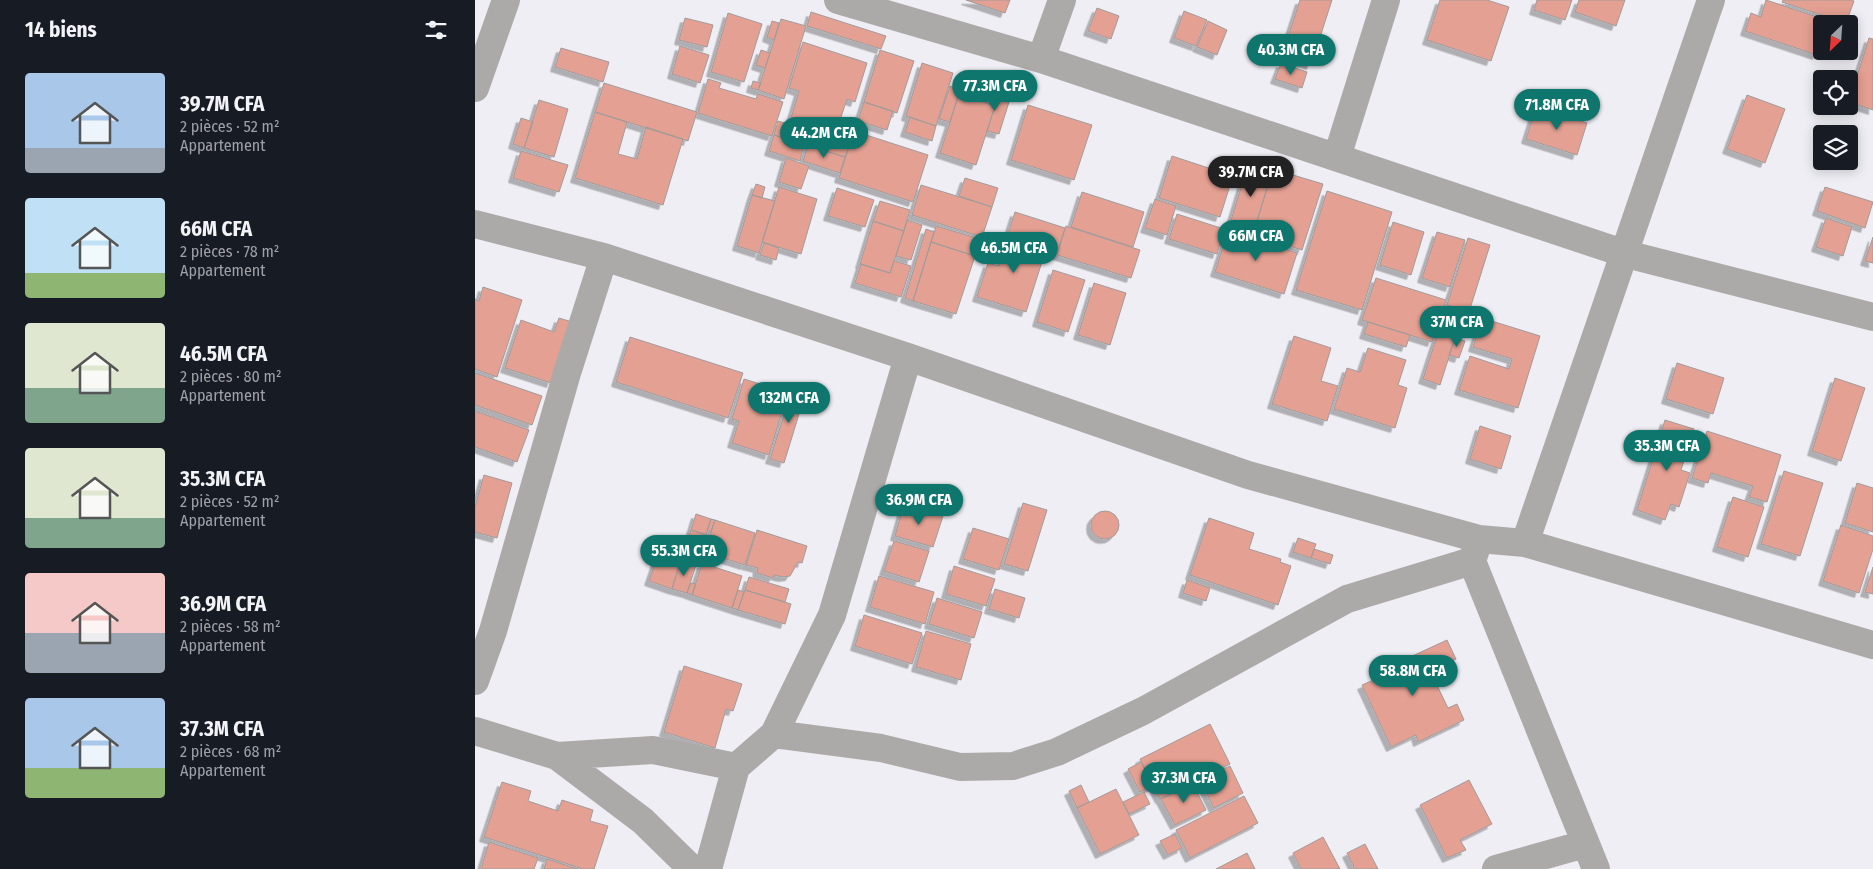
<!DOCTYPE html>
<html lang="fr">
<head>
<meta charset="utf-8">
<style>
	body { margin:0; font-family:"Fira Sans Condensed",sans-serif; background:#20242c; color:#f1f3f6; height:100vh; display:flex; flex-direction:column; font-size:19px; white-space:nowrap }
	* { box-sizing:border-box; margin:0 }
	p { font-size:16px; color:#9ea1a6 }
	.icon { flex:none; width:28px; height:28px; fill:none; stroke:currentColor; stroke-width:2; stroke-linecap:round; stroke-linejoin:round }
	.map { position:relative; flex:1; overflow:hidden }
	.drawer { display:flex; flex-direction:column; background:#171b24; width:475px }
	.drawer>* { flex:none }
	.needle { width:32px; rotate:205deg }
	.fabs { position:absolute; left:1338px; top:15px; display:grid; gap:10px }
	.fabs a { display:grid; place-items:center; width:45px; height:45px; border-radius:5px; background:#171b24; box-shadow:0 2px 12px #0003; font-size:25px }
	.price { position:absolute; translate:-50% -42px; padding:0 11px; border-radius:18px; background:#0f766e; color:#fff; font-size:16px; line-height:32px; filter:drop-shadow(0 1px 2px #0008) }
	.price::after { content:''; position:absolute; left:50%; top:30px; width:15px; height:11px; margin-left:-8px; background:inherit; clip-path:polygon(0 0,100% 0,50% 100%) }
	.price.current { background:#222; color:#fff }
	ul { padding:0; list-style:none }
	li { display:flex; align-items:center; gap:15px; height:125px; padding:0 25px }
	li span { display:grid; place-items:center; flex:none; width:140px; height:100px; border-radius:5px; color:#555 }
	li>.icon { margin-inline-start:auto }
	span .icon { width:60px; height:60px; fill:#fffc; stroke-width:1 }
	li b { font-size:21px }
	h2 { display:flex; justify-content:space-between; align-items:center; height:60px; padding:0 25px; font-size:21px }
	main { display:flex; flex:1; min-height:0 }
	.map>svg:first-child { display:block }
	.building { fill:#e4a093; stroke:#a29b9a; filter:url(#shadow) }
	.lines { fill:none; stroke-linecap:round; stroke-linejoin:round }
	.minor { stroke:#acaaa8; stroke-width:28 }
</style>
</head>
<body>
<main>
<section class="drawer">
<h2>14 biens<svg class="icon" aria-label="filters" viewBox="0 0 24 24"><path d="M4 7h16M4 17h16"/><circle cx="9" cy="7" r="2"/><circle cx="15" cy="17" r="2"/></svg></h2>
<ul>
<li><span style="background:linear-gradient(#a9c7e8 75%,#9aa5b1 0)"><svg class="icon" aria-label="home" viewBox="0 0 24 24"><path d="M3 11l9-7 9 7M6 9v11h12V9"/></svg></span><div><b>39.7M CFA</b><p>2 pièces · 52 m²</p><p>Appartement</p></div></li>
<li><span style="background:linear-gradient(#bfe0f5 75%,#8fb573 0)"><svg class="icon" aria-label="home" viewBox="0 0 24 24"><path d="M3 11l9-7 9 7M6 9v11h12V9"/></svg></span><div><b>66M CFA</b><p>2 pièces · 78 m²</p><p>Appartement</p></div></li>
<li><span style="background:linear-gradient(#dfe7d0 65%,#7fa58c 0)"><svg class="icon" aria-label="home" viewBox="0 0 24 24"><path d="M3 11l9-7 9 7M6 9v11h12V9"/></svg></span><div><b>46.5M CFA</b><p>2 pièces · 80 m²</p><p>Appartement</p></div></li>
<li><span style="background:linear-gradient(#dfe7d0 70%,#7fa58c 0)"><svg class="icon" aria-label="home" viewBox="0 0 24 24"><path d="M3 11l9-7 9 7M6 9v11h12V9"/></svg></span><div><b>35.3M CFA</b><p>2 pièces · 52 m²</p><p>Appartement</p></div></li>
<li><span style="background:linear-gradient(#f6c9c9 60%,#9aa5b1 0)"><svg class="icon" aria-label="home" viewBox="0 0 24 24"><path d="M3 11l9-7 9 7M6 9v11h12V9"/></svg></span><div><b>36.9M CFA</b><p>2 pièces · 58 m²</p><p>Appartement</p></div></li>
<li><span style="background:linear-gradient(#a9c7e8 70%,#8fb573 0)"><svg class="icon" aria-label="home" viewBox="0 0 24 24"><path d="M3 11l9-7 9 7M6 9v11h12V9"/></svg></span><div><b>37.3M CFA</b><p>2 pièces · 68 m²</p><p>Appartement</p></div></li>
</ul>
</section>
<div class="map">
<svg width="1398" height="869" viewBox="0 0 1398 869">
	<defs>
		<filter id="shadow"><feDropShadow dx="-4.5" dy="4.5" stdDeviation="0" flood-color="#0004"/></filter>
	</defs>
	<rect width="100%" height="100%" fill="#efeef4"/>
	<!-- building -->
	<path class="building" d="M491,0H535L530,13Z
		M825,0H857L836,65L807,56Z
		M965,0H1012L1034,7L1016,61L952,40Z
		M1062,0H1097L1090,20L1059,10Z
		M1104,0H1150L1141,26L1100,12Z
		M1291,0L1354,21L1353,24H1346V43L1342,55L1270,31L1276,13L1286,17Z
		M1308,0H1377L1379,1L1371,23L1307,2Z
		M622,8L644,16L636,39L613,31Z
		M709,11L732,20L721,46L699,38Z
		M336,12L411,36L406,49L332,26Z
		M253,13L287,24L269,82L236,72Z
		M210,18L238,25L232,47L204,40Z
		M306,19L331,26L309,99L283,90Z
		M297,21L304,23L299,40L292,37Z
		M733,21L752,30L742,55L722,47Z
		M1394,38L1398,39V110L1374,102Z
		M328,42L392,63L380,102L372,99L361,132L316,118L324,91L314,88Z
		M205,46L234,55L225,83L197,74Z
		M86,48L134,62L128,82L80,67Z
		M286,50L295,53L290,68L281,65Z
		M405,50L439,61L422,113L389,102Z
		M447,63L478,73L461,126L431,116Z
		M806,63L832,72L827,88L800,79Z
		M233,79L246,83L244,88L281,99L283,94L308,102L297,136L223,113Z
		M278,81L286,83L283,90L276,88Z
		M129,83L222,112L213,141L120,112Z
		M475,86L485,89L475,122L464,119Z
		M504,93L534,102L524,134L512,131L520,106L502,100Z
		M484,94L520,106L501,165L465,153Z
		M1272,95L1310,109L1290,163L1252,149Z
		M64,100L93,109L79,157L49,148Z
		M389,102L418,111L412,130L383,121Z
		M553,105L617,125L599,180L536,160Z
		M1061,107L1112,123L1102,155L1051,139Z
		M120,112L152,122L143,154L162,159L171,127L208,139L188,205L100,178Z
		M435,117L461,126L457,141L430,132Z
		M46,118L58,122L49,148L38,144Z
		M303,121L375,143L370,157L299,135Z
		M379,131L453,155L438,202L364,178Z
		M299,135L329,144L325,161L294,151Z
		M333,146L370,157L365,173L328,161Z
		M46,151L93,165L84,192L38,178Z
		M697,156L758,176L745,217L684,198Z
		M311,158L334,166L326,189L304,182Z
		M774,161L798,169L778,234L754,227Z
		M798,169L848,184L827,250L778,234Z
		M490,178L523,188L517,207L484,196Z
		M281,184L290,187L287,198L277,195Z
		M446,185L517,207L507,237L437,215Z
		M304,187L342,199L326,254L287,242Z
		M1350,187L1398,202L1390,228L1342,211Z
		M362,188L399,200L390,227L353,216Z
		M852,191L917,212L887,310L821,290Z
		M607,192L669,212L658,247L596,227Z
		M277,195L300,201L284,253L262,246Z
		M680,199L701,206L692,235L670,228Z
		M405,201L435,210L429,231L398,221Z
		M540,212L590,228L583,250L533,234Z
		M702,214L749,229L742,254L694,239Z
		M1351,218L1377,227L1368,256L1341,247Z
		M432,220L447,225L436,260L421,256Z
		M398,221L429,231L415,273L385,264Z
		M918,222L949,232L936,275L905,265Z
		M461,226L505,239L500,256L456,242Z
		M591,226L665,250L656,278L582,255Z
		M451,229L459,232L438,301L430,298Z
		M753,231L822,253L809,294L740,272Z
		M962,232L990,240L975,287L947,278Z
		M534,234L572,246L551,312L502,297L513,263L524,266Z
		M1398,237V263L1390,261Z
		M993,238L1015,245L994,312L972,305Z
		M456,242L500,256L481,314L438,301Z
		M289,243L304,248L301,260L285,255Z
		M419,261L436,266L426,297L380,283L386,264L415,273Z
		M578,270L610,280L593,332L562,322Z
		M901,278L971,300L957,342L887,320Z
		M619,283L651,293L635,345L603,335Z
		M8,287L47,300L22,377L0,369V299L4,301Z
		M972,305L989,310L965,385L948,379Z
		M84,318L97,322L76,383L30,368L46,320L79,332Z
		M1007,318L1065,336L1043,408L984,390L995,356L1034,369L1037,359L998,347Z
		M893,322L935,335L931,347L889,334Z
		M819,336L856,348L846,381L863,386L852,421L797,404Z
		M155,337L268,373L253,418L141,382Z
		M980,338L990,341L984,358L974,355Z
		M893,348L931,360L923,385L932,388L920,428L859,409L872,368L885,372Z
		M1202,363L1249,378L1238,414L1191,399Z
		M0,373L67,396L57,425L0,405Z
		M1360,378L1390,388L1366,461L1337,451Z
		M269,379L308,391L311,398L294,455L257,443L264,421L257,419Z
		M319,384L332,388L309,463L295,459Z
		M0,411L54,430L42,462L0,447Z
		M1190,420L1219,429L1206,470L1215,473L1204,507L1196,504L1190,520L1162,510Z
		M1005,426L1036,436L1026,469L995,459Z
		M1232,431L1306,455L1292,502L1274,497L1278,486L1236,473L1233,483L1217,478Z
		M1309,471L1348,483L1325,556L1286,544Z
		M9,475L37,483L22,538L0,532V507Z
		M1382,483L1398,488V532L1370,523Z
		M1258,497L1289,507L1273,557L1242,547Z
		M548,503L572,510L553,571L529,564Z
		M429,504L468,516L458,547L420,536Z
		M616 525a14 14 0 1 1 28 0a14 14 0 1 1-28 0Z
		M221,514L236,519L231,535L216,530Z
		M734,518L779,533L774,549L806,559L805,562L816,566L803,605L715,575Z
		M236,519L240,520L236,532L232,530Z
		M240,520L280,533L270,565L229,552Z
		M1366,525L1398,536V549L1384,593L1348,581Z
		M498,528L534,539L524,570L488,559Z
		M216,530L231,535L221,565L206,560Z
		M282,530L332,546L327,563L323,562L315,576L308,577L299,575L298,578L282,573L283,568L271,565Z
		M823,538L841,544L836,558L818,552Z
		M419,541L454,551L444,582L409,571Z
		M187,543L209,551L197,589L174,581Z
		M839,549L858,555L855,564L836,558Z
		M206,560L221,565L212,593L197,589Z
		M227,563L267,576L257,608L217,595Z
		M479,566L520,579L511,606L471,594Z
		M1398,567V594L1390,592Z
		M404,576L459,592L450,624L395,607Z
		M274,577L314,589L310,602L270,590Z
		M712,580L735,588L731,601L708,593Z
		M216,583L221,584L217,595L212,593Z
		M520,589L550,598L544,618L514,609Z
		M263,590L269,592L263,610L257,608Z
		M270,590L316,604L310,624L263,610Z
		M462,598L507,612L499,638L454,624Z
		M389,615L447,633L437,664L380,646Z
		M451,631L496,644L486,680L441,667Z
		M972,640L981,659L955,671L973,708L982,704L989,720L943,742L941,735L916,747L887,685L910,675L907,670Z
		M209,666L267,684L258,711L251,709L240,748L189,732Z
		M735,724L755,764L685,799L665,759Z
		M666,762L679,786L665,792L653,769Z
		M755,766L768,793L739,808L725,780Z
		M994,780L1017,824L985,840L991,850L972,858L945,805Z
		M27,782L56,791L53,801L83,811L87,800L118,810L115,821L133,826L119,869H108L9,837Z
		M718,784L731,810L700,825L686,799Z
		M606,785L614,802L602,808L594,791Z
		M641,789L664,835L625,854L602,808Z
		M669,792L675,804L654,814L648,802Z
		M769,796L783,823L715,858L701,830Z
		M700,834L707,848L693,855L685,841Z
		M848,837L865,869H826L818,853Z
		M14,842L63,858L59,869H6Z
		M890,844L903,869H880L872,853Z
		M772,853L780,869H741Z
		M72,859L103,869H69Z"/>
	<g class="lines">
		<!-- minor -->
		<path class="minor" d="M363,0L566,59L1151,254L1398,317
			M566,59L587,0
			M0,88L31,0
			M862,157L911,0
			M0,224L129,257L433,357L773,475L1004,539L1050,543L1398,645
			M1003,543L997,561L1121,869
			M1050,543L1236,0
			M0,681L18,631L92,373L129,257
			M0,731L82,756L178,750L261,767L299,734L406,748L485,767L538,766L582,752L668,711L872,599L997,561
			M299,734L357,615L433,357
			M82,756L168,821L217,869
			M233,869L261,767
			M1021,869L1110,844"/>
	</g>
</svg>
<div class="fabs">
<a><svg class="needle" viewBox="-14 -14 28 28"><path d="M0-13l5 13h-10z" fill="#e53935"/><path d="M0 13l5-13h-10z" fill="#9ea1a6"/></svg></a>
<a><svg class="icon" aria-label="locate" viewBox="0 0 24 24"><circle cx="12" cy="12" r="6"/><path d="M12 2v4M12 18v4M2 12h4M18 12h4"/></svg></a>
<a><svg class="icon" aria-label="layers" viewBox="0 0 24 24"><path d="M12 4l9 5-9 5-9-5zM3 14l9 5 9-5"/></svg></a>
</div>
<b class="price" style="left:816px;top:76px">40.3M CFA</b>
<b class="price" style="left:520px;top:112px">77.3M CFA</b>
<b class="price" style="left:1082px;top:131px">71.8M CFA</b>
<b class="price" style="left:349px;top:159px">44.2M CFA</b>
<b class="price current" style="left:776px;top:198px">39.7M CFA</b>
<b class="price" style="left:781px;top:262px">66M CFA</b>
<b class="price" style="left:539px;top:274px">46.5M CFA</b>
<b class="price" style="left:982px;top:348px">37M CFA</b>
<b class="price" style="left:314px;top:424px">132M CFA</b>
<b class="price" style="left:1192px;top:472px">35.3M CFA</b>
<b class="price" style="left:444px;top:526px">36.9M CFA</b>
<b class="price" style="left:209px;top:577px">55.3M CFA</b>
<b class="price" style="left:938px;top:697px">58.8M CFA</b>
<b class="price" style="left:709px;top:804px">37.3M CFA</b>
</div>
</main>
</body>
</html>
